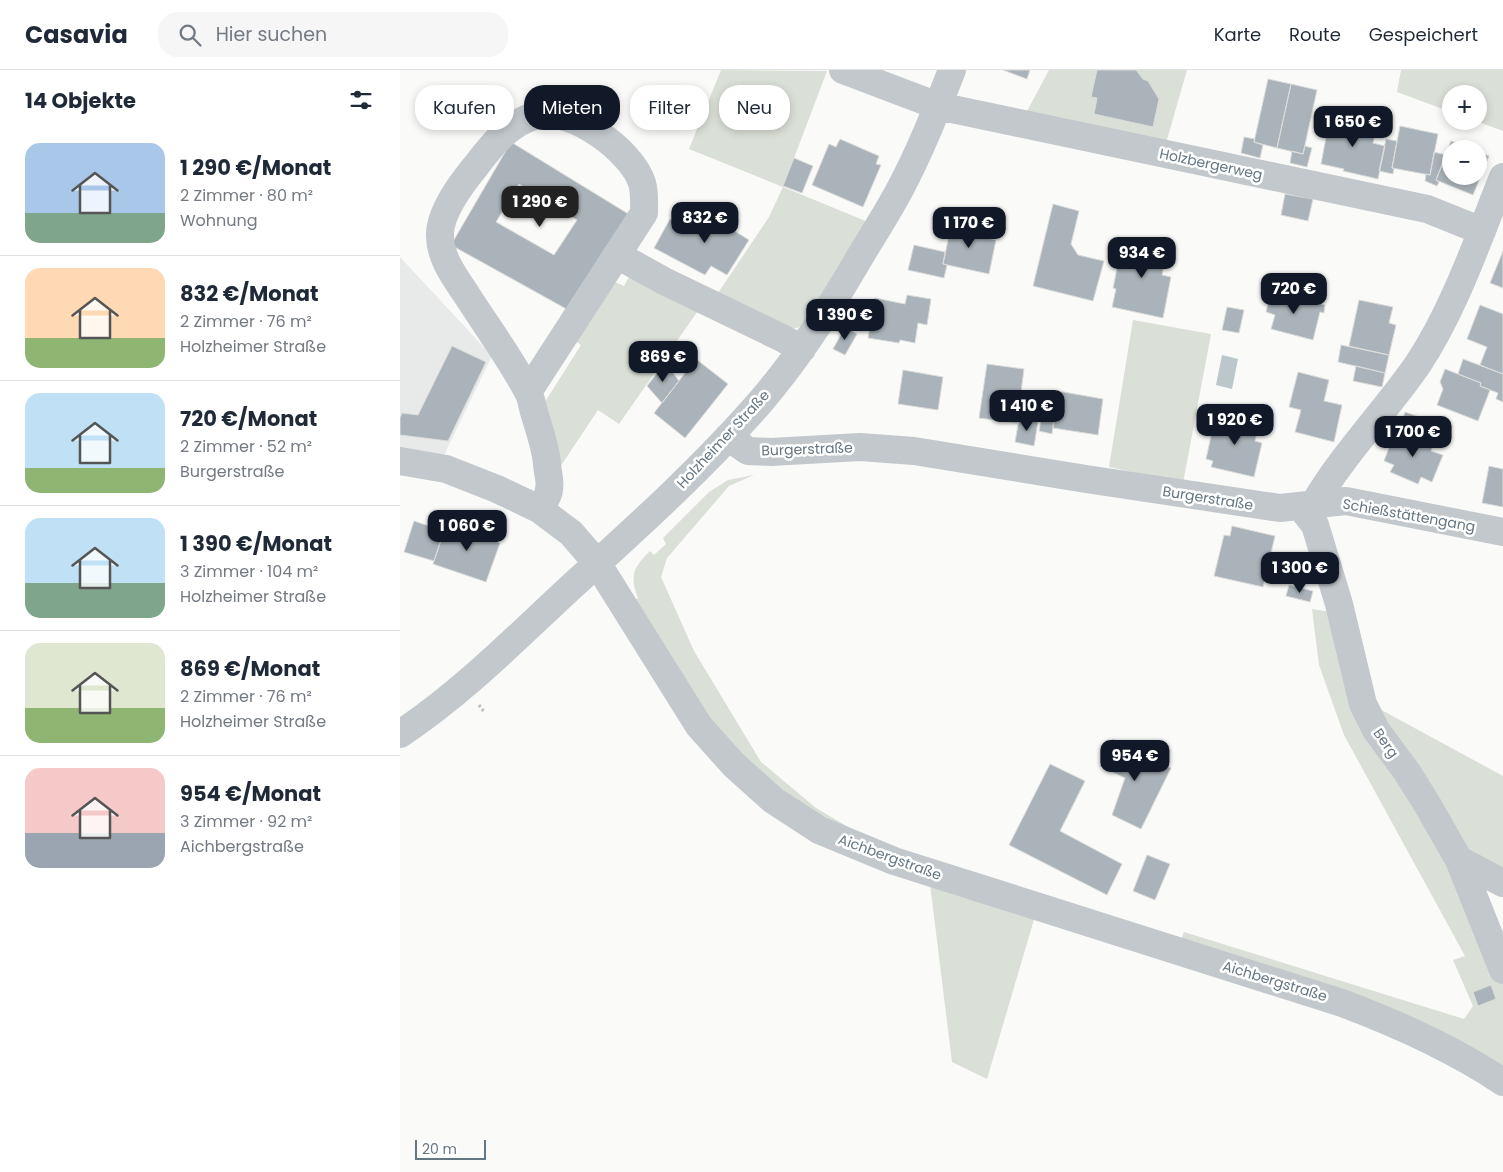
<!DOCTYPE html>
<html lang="de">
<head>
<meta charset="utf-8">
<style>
	body { margin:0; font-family:Poppins,sans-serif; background:#f6f6f7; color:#1f2937; height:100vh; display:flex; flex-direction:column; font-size:19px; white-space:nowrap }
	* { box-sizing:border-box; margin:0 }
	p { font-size:16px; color:#747a83 }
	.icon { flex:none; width:28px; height:28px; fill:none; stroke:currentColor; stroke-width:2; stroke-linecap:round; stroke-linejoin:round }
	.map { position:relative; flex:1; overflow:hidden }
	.drawer { display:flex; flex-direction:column; background:#fff; width:400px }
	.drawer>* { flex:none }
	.hud { position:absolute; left:15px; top:15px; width:475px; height:45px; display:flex; gap:10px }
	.fabs { position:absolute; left:1042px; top:15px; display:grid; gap:10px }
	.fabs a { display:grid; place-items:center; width:45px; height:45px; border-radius:50%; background:#fff; box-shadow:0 2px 8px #0003; font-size:25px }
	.scale { position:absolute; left:15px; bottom:12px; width:71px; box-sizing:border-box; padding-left:5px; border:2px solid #657683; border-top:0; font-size:14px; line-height:18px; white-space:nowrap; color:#657683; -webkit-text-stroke:4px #fff; paint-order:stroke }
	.price { position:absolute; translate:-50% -42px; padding:0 11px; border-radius:10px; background:#111827; color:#fff; font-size:16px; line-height:32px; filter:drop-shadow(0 1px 2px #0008) }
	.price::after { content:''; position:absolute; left:50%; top:30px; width:15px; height:11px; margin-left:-8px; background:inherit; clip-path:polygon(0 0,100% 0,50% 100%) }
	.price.on { background:#222; color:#fff }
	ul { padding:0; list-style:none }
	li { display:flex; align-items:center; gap:15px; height:125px; padding:0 25px }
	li+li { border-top:1px solid #e0e1e3 }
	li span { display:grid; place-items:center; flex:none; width:140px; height:100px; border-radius:15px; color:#555 }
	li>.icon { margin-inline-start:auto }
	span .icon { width:60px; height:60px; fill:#fffc; stroke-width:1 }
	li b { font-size:21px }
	h2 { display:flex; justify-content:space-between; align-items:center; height:60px; padding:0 25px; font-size:21px }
	.chip { padding:0 18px; border-radius:20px; background:#fff; box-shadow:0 2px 8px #0003; font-size:18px; line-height:45px }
	.chip.on { background:#111827; color:#fff }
	header { display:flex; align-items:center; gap:30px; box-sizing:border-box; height:70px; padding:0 25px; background:#fff; border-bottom:1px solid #e0e1e3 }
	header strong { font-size:24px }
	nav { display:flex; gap:28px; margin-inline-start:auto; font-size:18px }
	.search { width:350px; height:45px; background:#f6f6f7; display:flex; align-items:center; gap:12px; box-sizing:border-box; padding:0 18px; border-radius:20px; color:#747a83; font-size:19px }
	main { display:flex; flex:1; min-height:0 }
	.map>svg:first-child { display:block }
	.built { fill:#e8e9e9 }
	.green { fill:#dadfd7 }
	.water { fill:#bbc7cb }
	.building { fill:#aab3b9; stroke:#dcdcda; fill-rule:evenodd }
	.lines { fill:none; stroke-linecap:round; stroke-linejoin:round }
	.path { stroke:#bbbfc2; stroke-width:3; stroke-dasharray:2.5 2.5; stroke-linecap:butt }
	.minor { stroke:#c3c8cc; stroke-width:28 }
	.labels { text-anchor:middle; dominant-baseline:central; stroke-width:5; stroke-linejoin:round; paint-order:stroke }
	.street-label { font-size:14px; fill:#657683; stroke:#fff }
</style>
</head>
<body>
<header>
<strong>Casavia</strong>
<div class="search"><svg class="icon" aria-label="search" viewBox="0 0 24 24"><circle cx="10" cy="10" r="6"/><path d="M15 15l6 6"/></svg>Hier suchen</div>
<nav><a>Karte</a><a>Route</a><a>Gespeichert</a></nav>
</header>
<main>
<section class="drawer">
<h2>14 Objekte<svg class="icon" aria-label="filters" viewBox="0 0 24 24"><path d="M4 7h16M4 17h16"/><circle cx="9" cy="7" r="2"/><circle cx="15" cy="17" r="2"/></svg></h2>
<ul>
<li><span style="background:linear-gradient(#a9c7e8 70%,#7fa58c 0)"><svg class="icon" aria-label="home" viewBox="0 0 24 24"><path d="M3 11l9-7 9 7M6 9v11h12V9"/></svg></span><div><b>1 290 €/Monat</b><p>2 Zimmer · 80 m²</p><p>Wohnung</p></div></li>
<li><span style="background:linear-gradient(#ffd9b3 70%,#8fb573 0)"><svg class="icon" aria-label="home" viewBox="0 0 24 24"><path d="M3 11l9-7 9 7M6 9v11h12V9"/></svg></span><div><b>832 €/Monat</b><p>2 Zimmer · 76 m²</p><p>Holzheimer Straße</p></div></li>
<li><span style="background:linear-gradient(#bfe0f5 75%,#8fb573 0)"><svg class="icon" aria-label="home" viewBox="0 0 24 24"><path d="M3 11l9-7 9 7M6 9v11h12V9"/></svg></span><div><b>720 €/Monat</b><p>2 Zimmer · 52 m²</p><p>Burgerstraße</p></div></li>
<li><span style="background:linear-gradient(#bfe0f5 65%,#7fa58c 0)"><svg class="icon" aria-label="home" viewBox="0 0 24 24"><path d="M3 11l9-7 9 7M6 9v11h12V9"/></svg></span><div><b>1 390 €/Monat</b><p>3 Zimmer · 104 m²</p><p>Holzheimer Straße</p></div></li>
<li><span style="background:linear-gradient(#dfe7d0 65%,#8fb573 0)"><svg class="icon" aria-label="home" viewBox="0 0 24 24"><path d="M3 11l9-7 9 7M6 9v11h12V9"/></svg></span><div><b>869 €/Monat</b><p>2 Zimmer · 76 m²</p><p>Holzheimer Straße</p></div></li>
<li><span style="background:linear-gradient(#f6c9c9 65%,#9aa5b1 0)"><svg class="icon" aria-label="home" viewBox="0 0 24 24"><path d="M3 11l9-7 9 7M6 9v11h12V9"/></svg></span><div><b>954 €/Monat</b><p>3 Zimmer · 92 m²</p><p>Aichbergstraße</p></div></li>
</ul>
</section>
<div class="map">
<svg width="1103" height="1102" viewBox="0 0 1103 1102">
	<rect width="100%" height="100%" fill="#fafaf8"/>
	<!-- built -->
	<path class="built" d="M0,187L92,286L44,385L0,381Z"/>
	<!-- green -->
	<path class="green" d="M321,0L427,1L383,117L468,152L404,254L397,258H387L316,226L369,147L383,117L289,79Z
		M649,0H787L766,73L625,45Z
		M1001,0H1103V61L1076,51H1079V24H1051V42L997,22Z
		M230,205L302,235L219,354L198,340L156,403L143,335L181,275L174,270L213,211L224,216Z
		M733,250L811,264L783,413L709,397Z
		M354,405L329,416L267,488L261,507L294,581L361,692L416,738L470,770L407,739L333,683L233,532L238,528C229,505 234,497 250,481L254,485L266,474L263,468L309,422L328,410Z
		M912,539L931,542L1014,727L1103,915V996L1083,983L1005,946L781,870L784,862L1064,949L1073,936L1053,890L1065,886L944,665L919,595Z
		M976,637L1103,706V804L1075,788L1053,757Z
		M530,814L635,846L587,1009L552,992Z"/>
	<!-- water -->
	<path class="water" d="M822,285L838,289L832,319L816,315Z"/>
	<!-- building -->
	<path class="building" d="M603,0H630L627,9Z
		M697,0H736L743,9L748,11L759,29L753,57L694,44L697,28L691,27Z
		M868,9L891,14L877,78L854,72Z
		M891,14L917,20L903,84L877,78Z
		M930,46L977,55L973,73L985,76L978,109L943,101L944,99L921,94Z
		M1000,56L1038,64L1030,105L992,98Z
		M844,67L855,69L854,72L863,75L860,88L841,83Z
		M440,69L479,86L476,94L481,95L463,137L412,115L429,74L436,77Z
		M986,69L997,71L992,98H994L993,104L979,101Z
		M1051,71L1071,79H1051V106H1079V82L1089,86L1073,125L1036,110Z
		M111,72L230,145L170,241L51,175ZM119,114L177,150L154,185L96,152Z
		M905,76L912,78L907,97L890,93L892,81L903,84Z
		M1034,82L1046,85L1036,110L1039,112L1037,116L1025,111L1026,104L1030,105Z
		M394,88L413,96L402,123L383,116Z
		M885,124L913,129L908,151L881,145Z
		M653,134L679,141L671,174L678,185L704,191L693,231L633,216Z
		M319,137L339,150L333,160L349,170L327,205L311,196L305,205L254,178L270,149L301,165Z
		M552,151L581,157L579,166L596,170L589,204L543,194Z
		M723,169L768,179L762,205L771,207L763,248L712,237L716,219L713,218Z
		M514,175L545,182L543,194L547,195L544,208L508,200Z
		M1103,181V218L1090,213Z
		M871,221L925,235L924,243L920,242L913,270L871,259L875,245L866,242Z
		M507,225L531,229L527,255L518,253L515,273L500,270L499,273L468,268L475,228L505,234Z
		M959,230L993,237L989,253L996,255L989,285L949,276Z
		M1080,235L1103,244V304L1080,295L1087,277L1067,269Z
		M827,237L844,240L839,263L822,260Z
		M445,257L457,264L445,285L433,279Z
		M941,275L989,285L985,303L938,292Z
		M52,276L86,292L48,371L0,365V348L2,343L18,345Z
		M296,289L328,314L285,368L254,343Z
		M1063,289L1103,304V332L1096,329L1098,323L1080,316L1081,313L1058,304Z
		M264,294L270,299L279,311L262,333L247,316Z
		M587,294L624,299L617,353L579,348Z
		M956,296L985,303L982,317L953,311Z
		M1045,299L1081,313L1080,316L1090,320L1078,351L1037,335L1043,319L1040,312Z
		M503,300L543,307L538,340L498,334Z
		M898,302L929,310L924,331L942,335L934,372L895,362L901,340L889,337Z
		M658,321L703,329L698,365L653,358Z
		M643,340L655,341L652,364L639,361Z
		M1005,342L1025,349L1021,359L1002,352Z
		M837,345L860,351L855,371L862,373L854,407L811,397L813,391L806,389L815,348L835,352Z
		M619,349L638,352L634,376L615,372Z
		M1000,360L1034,374L1031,381L1043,385L1032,412L1021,407L1018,414L990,402L994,395L984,391L990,375L993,376Z
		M1089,396L1103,399V437L1082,433Z
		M14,451L44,461L34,491L4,482Z
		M46,455L60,460L61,455L86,463L85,467L100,473L86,512L33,494Z
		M832,456L875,466L863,517L814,506L824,465L830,466Z
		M889,515L913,521L910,532L886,526Z
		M713,669L771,698L741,759L712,745L725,708L700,696Z
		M650,694L685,711L660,761L722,794L707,825L609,775Z
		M747,785L770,794L755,830L733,821Z
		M1091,915L1096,929L1078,936L1073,922Z"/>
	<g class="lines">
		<!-- path -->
		<path class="path" d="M79,635L85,643"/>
		<!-- minor -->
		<path class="minor" d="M443,0L538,36L1027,139L1082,161
			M217,185L264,211L382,268L402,279
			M128,322L244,143C244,134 245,123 242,113C232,81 172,37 138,45C109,52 92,75 75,97C61,114 39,144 40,166C40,189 57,210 68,227C88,258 110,288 127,320C131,326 132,335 134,342C139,359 145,375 147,393C147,401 151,411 149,419C149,426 142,434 139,439
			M328,367L348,381L371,382L460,377L514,381L686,409L880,438L946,431L1103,462
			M0,391L46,399L97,419L139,439L171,463L197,493L299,656L334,695L373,730L419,760L494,791L942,933C998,954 1052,978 1103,1012
			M914,434C943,384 985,342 1018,294C1054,240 1079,167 1103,107
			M900,436L915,455L939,534L963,634L976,660L1007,702L1027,734L1059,790L1103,900
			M0,664C62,623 116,568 170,518C236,458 303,398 362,330C397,289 427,243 454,197C469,171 485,147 499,121C520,82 536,41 552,0
			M1059,790L1103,813"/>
	</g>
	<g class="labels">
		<!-- street labels -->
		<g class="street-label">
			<text transform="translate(811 94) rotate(12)">Holzbergerweg</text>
			<text transform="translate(323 369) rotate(-47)">Holzheimer Straße</text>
			<text transform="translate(407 379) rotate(-2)">Burgerstraße</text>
			<text transform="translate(808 428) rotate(9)">Burgerstraße</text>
			<text transform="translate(1009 445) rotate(10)">Schießstättengang</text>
			<text transform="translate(986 673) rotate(55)">Berg</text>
			<text transform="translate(490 787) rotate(20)">Aichbergstraße</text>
			<text transform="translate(875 911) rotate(17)">Aichbergstraße</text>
		</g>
	</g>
</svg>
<div class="fabs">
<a>+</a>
<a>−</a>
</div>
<div class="scale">20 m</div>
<b class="price" style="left:953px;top:78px">1 650 €</b>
<b class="price on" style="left:140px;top:158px">1 290 €</b>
<b class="price" style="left:305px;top:174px">832 €</b>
<b class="price" style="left:569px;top:179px">1 170 €</b>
<b class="price" style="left:742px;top:209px">934 €</b>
<b class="price" style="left:894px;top:245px">720 €</b>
<b class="price" style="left:445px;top:271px">1 390 €</b>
<b class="price" style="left:263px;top:313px">869 €</b>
<b class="price" style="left:627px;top:362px">1 410 €</b>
<b class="price" style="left:835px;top:376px">1 920 €</b>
<b class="price" style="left:1013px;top:388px">1 700 €</b>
<b class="price" style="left:67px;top:482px">1 060 €</b>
<b class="price" style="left:900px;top:524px">1 300 €</b>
<b class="price" style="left:735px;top:712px">954 €</b>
<div class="hud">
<a class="chip">Kaufen</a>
<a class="chip on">Mieten</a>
<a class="chip">Filter</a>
<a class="chip">Neu</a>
</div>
</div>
</main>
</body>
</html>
